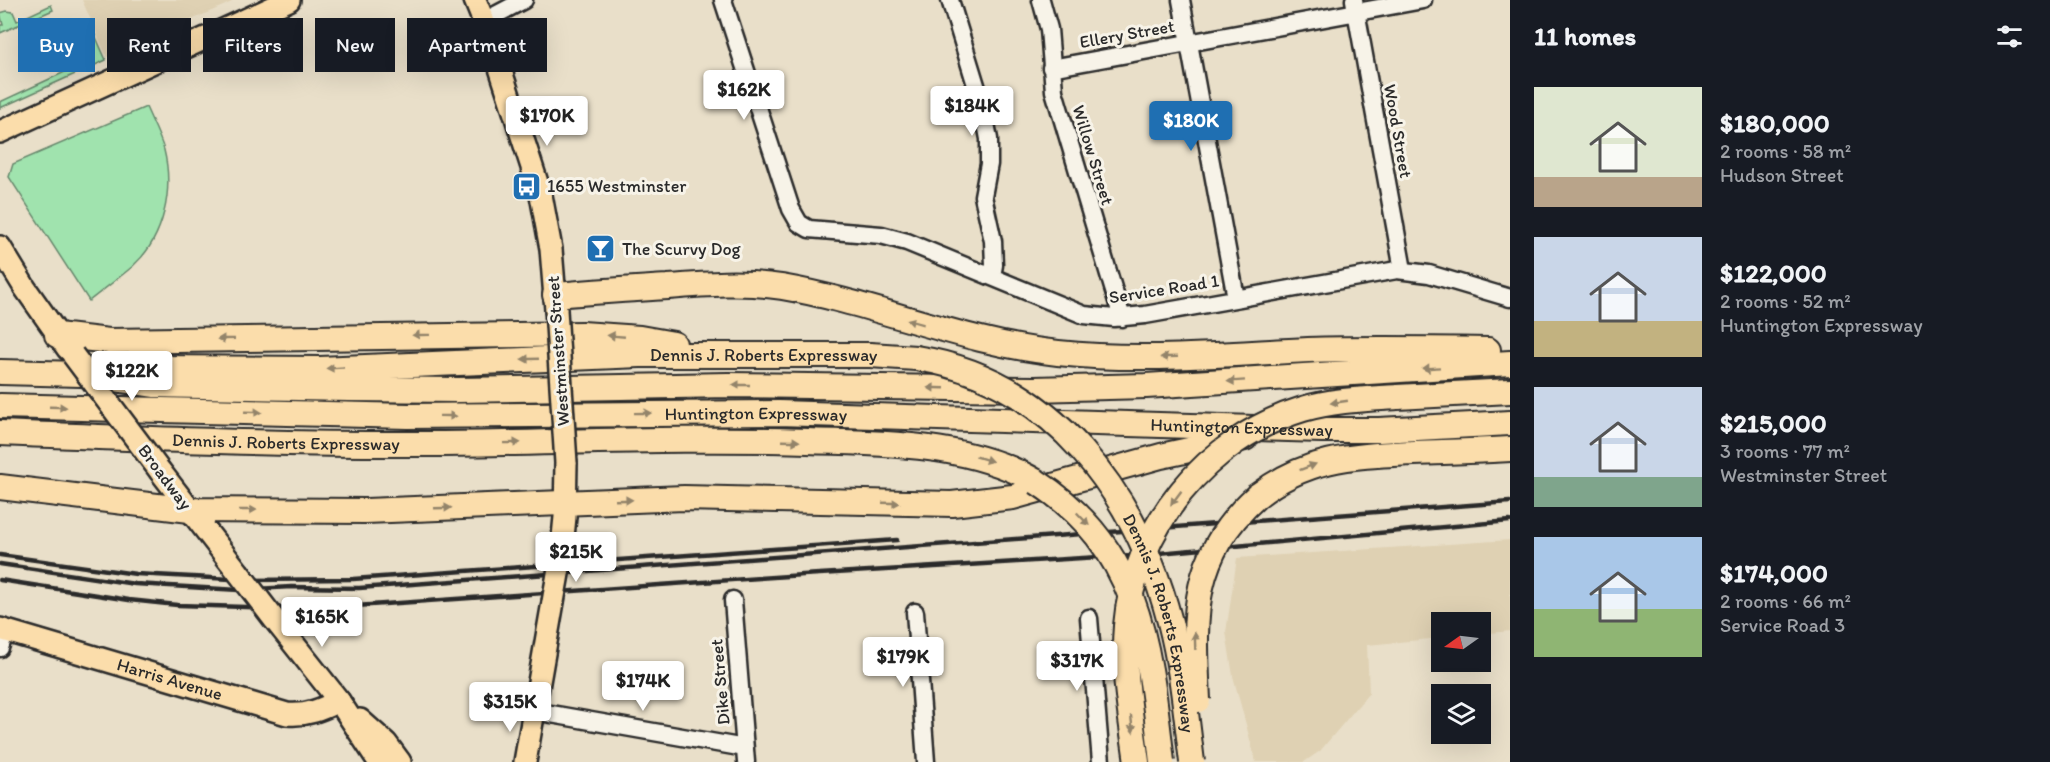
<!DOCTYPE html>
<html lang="en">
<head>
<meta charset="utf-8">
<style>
	body { margin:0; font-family:Itim,sans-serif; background:#20242c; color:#f1f3f6; height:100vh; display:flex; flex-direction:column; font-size:22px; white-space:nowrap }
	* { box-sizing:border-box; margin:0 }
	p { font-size:20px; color:#9ea1a6 }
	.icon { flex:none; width:33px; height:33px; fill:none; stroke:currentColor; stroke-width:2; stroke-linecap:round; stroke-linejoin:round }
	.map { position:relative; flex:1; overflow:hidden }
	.drawer { display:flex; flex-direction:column; background:#171b24; width:540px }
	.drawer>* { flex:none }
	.hud { position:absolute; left:18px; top:18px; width:570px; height:54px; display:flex; gap:12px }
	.needle { width:39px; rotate:256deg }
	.tools { position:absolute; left:1431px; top:612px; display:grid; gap:12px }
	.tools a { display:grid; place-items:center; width:60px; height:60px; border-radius:0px; background:#171b24; box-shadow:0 6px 24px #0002; font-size:30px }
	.price { position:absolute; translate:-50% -51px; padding:0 14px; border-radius:6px; background:#fff; color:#222; font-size:20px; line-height:39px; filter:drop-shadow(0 2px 3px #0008) }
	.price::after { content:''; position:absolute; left:50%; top:36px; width:18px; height:14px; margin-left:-9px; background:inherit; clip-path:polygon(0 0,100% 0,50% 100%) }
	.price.active { background:#1f6fb2; color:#fff }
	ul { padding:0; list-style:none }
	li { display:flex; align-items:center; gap:18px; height:150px; padding:0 24px }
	li span { display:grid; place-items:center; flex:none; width:168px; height:120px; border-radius:0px; color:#555 }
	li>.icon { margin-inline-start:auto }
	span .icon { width:72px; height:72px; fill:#fffc; stroke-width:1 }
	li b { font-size:26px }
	h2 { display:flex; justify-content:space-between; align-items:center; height:72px; padding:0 24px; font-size:26px }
	.pill { padding:0 21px; border-radius:0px; background:#171b24; box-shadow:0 6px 24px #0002; font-size:21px; line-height:54px }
	.pill.active { background:#1f6fb2; color:#fff }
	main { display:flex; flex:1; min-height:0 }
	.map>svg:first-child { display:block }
	.built { fill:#dfd1b3 }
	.green { fill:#a0e3ae; stroke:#66876c; stroke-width:1.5 }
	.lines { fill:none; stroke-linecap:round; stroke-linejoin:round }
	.minor-casing { stroke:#2b2b2b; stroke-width:21 }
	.major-casing { stroke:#2b2b2b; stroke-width:26 }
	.highway-casing { stroke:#2b2b2b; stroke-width:28 }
	.minor { stroke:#f7f3e8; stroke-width:16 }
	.major { stroke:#fbddab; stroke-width:21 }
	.highway { stroke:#fbddab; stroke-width:24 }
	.rail { stroke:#2b2b2b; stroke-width:4.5 }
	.major-bridge-casing { stroke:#2b2b2b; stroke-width:26; stroke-linecap:butt }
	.highway-bridge-casing { stroke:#2b2b2b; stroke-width:28; stroke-linecap:butt }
	.major-bridge { stroke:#fbddab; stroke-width:21 }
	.highway-bridge { stroke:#fbddab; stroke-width:24 }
	.oneway { fill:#93846b }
	.labels { text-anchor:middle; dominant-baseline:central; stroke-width:6; stroke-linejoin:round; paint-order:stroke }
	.street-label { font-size:18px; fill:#2b2b2b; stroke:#f7f3e8 }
	.poi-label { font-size:18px; fill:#2b2b2b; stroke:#f7f3e8; text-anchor:start }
</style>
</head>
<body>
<main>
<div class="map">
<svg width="1510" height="762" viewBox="0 0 1510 762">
	<rect width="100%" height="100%" fill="#e9dfc9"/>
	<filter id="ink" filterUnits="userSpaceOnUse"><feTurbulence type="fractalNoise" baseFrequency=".0167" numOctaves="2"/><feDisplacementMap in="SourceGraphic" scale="12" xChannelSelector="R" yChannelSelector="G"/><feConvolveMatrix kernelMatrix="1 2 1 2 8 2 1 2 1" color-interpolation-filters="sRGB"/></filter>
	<g filter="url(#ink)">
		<!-- built -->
		<path class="built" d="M82,0H231L232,2L107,57Z
			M1510,540V631L1481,634L1480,622H1442L1441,638L1367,645L1369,693L1320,751L1304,762H1256L1233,676L1226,632L1237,558Z"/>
		<!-- green -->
		<path class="green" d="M51,5L53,10L0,33V25H3L0,13L7,11L13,12L17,21Z
			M95,35L106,60L0,108V102L69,70L74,66L83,65L86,62V58L80,56L77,49L84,47L87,39Z
			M146,107C152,121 160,136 164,150C174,190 164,238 133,266C119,278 104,289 89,301L9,177L13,164Z"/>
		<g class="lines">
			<defs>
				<path id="minor" d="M723,0L791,209L799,223L809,229L881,235L907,242L1084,315L1114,318L1145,315L1397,270L1429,274L1510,298
					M950,0L983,108L989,139V164L983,196L993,241L994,265L992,276
					M1041,0L1049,29L1054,91L1122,318
					M1181,0L1236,298
					M1354,0L1403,270
					M484,21L524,0
					M1051,68L1423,0
					M733,600L746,762
					M915,612L926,762
					M1089,618L1101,762
					M0,648L6,630
					M534,711L745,748"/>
				<g id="major">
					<path d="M475,0L490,37L541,195L551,249L556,310"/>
					<path d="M0,132L289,0"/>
					<path d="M0,247L25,288L68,349"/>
					<path d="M160,471L238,572"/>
					<path d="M561,557L565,517L566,463"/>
					<path d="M274,619L339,701L379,762"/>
					<path id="s1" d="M0,629L287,714C307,716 322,709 339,701"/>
					<path d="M360,720L386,743L400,762"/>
					<path d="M525,762L553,602"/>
				</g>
				<g id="highway">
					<path d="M555,295C593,292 630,289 668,287C706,284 744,281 782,287C875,303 963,343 1058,353C1141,362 1225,354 1308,350C1368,348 1428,349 1488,350"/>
					<path d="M57,335L109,341L582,334L640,338L674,344"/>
					<path id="s2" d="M120,371L152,368L320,369L640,355H870L916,358"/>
					<path d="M0,372L81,374L154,385L349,389L459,390L728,385L1034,389L1146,386L1510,363"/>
					<path d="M1397,397L1510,391"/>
					<path id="s3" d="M0,406L408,416L779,413L1322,430H1379L1510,423"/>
					<path id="s4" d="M0,433C145,439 290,445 435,444C559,443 684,437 808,441C885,444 969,442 1037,482"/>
					<path d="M0,487L190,510L366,511L684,498L952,504L1013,497L1161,456L1245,438"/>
					<path d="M1257,496C1307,457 1353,456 1413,453C1446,452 1478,451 1510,449"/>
				</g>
			</defs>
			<!-- minor casing -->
			<use href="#minor" class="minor-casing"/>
			<!-- major casing -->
			<use href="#major" class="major-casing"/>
			<!-- highway casing -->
			<use href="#highway" class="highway-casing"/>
			<!-- minor -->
			<use href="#minor" class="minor"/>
			<!-- major -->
			<use href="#major" class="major"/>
			<!-- highway -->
			<use href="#highway" class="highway"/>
			<!-- rail -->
			<path class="rail" d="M0,555L136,574L250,580L353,579L897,540
				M0,564L135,584L239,590L291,587L359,588L1510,502
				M0,580L129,600L177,605L313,609L803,575L1148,554L1510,521"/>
			<defs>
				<path id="major-bridge" d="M556,310L566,463
					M73,355L160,471
					M238,572L274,619
					M553,602L561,557"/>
				<g id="highway-bridge">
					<path id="s5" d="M916,358C1053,379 1137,495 1170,622C1182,668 1186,715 1192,762"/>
					<path d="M1037,482C1142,550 1149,649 1162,762"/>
					<path d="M1198,700C1194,616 1189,557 1257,496"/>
					<path d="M1137,762C1131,717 1122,671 1126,626C1134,527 1207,438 1303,409C1333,400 1366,399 1397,397"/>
				</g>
			</defs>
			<!-- major-bridge casing -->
			<use href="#major-bridge" class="major-bridge-casing"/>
			<!-- highway-bridge casing -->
			<use href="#highway-bridge" class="highway-bridge-casing"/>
			<!-- major-bridge -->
			<use href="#major-bridge" class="major-bridge"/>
			<!-- highway-bridge -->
			<use href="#highway-bridge" class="highway-bridge"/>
		</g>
		<!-- one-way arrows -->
		<defs><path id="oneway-solid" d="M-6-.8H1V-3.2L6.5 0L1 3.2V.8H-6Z" transform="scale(1.5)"/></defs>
		<g class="oneway">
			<use href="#oneway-solid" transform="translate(915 322) rotate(-164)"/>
			<use href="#oneway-solid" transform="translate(421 335) rotate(179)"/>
			<use href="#oneway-solid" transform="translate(616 336) rotate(-175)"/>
			<use href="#oneway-solid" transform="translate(226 339) rotate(179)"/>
			<use href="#oneway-solid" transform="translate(1169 357) rotate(178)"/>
			<use href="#oneway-solid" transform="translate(530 359) rotate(178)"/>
			<use href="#oneway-solid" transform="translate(335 368) rotate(177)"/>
			<use href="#oneway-solid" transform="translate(1431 368) rotate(176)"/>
			<use href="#oneway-solid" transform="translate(1236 381) rotate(176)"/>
			<use href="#oneway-solid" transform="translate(741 385) rotate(-180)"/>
			<use href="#oneway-solid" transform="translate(936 388) rotate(-178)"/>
			<use href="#oneway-solid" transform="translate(1339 402) rotate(172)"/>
			<use href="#oneway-solid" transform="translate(58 407) rotate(2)"/>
			<use href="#oneway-solid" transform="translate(253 412) rotate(2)"/>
			<use href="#oneway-solid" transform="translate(643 413) rotate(-1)"/>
			<use href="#oneway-solid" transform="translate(448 416) rotate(1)"/>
			<use href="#oneway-solid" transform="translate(791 441) rotate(2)"/>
			<use href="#oneway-solid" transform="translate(512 443) rotate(-1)"/>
			<use href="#oneway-solid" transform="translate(984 459) rotate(17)"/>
			<use href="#oneway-solid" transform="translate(1308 467) rotate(-21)"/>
			<use href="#oneway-solid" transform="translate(1176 498) rotate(127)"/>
			<use href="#oneway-solid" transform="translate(624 500) rotate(-2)"/>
			<use href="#oneway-solid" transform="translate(891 503) rotate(2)"/>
			<use href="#oneway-solid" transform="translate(443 508) rotate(-2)"/>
			<use href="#oneway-solid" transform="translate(248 510)"/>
			<use href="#oneway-solid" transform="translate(1083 519) rotate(46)"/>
			<use href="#oneway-solid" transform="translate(1195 641) rotate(-92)"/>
			<use href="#oneway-solid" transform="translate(1132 724) rotate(83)"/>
		</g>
	</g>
	<!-- icons -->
	<defs>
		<symbol id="bus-square" viewBox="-11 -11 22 22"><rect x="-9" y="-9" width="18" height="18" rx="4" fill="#1f6fb2" stroke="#f7f3e8"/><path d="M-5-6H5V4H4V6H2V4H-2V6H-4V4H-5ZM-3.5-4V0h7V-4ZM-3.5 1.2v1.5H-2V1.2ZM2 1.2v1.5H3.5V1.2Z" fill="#fff"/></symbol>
		<symbol id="bar-square" viewBox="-11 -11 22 22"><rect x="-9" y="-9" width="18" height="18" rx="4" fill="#1f6fb2" stroke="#f7f3e8"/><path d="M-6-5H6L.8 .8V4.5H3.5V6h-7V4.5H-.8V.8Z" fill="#fff"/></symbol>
	</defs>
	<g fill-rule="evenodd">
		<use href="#bus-square" x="510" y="170" width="33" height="33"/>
		<use href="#bar-square" x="584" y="232" width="33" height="33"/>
	</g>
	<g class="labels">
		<!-- street labels -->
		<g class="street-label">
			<text transform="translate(1127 34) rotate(-10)">Ellery Street</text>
			<text transform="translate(1398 131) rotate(80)">Wood Street</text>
			<text transform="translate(1093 155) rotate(73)">Willow Street</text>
			<text transform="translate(1164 289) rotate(-9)">Service Road 1</text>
			<text transform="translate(558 351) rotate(-94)">Westminster Street</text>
			<text stroke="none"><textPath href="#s2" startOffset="644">Dennis J. Roberts Expressway</textPath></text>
			<text stroke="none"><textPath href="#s3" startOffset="756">Huntington Expressway</textPath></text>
			<text stroke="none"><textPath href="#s3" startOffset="1242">Huntington Expressway</textPath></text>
			<text stroke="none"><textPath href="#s4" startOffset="286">Dennis J. Roberts Expressway</textPath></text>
			<text transform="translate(165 477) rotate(53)">Broadway</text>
			<text stroke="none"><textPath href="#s5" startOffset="387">Dennis J. Roberts Expressway</textPath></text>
			<text stroke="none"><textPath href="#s1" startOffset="177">Harris Avenue</textPath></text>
			<text transform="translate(720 682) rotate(-95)">Dike Street</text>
		</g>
		<!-- poi labels -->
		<g class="poi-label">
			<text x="547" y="186">1655 Westminster</text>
			<text x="622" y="249">The Scurvy Dog</text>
		</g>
	</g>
</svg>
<div class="tools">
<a><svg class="needle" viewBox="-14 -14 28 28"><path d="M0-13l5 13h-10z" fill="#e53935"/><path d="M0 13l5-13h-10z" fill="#9ea1a6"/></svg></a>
<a><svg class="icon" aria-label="layers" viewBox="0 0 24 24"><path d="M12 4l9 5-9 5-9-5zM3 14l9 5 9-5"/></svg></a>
</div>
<b class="price" style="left:744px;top:121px">$162K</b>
<b class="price" style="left:972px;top:137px">$184K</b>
<b class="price" style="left:547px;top:147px">$170K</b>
<b class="price active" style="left:1191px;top:152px">$180K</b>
<b class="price" style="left:132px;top:402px">$122K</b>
<b class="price" style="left:576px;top:583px">$215K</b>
<b class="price" style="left:322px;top:648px">$165K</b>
<b class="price" style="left:903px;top:688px">$179K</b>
<b class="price" style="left:1077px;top:692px">$317K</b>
<b class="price" style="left:643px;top:712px">$174K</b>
<b class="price" style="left:510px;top:733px">$315K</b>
<div class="hud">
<a class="pill active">Buy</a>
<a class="pill">Rent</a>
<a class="pill">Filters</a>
<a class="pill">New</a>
<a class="pill">Apartment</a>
</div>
</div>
<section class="drawer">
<h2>11 homes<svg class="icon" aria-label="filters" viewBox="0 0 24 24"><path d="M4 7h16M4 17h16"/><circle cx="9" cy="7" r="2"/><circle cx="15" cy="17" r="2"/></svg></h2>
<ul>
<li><span style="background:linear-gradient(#dfe7d0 75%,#b9a48a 0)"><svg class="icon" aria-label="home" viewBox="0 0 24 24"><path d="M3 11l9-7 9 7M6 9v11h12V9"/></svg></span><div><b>$180,000</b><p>2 rooms · 58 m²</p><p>Hudson Street</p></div></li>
<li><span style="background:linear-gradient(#c9d6e8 70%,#c2b280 0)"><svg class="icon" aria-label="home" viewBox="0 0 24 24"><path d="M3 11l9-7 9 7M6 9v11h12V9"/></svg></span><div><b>$122,000</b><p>2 rooms · 52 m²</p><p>Huntington Expressway</p></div></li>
<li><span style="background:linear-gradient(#c9d6e8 75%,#7fa58c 0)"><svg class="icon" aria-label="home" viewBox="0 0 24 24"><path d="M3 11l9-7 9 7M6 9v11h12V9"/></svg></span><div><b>$215,000</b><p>3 rooms · 77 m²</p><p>Westminster Street</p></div></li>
<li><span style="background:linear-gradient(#a9c7e8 60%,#8fb573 0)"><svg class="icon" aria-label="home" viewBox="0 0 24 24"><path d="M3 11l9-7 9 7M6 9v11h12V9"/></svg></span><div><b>$174,000</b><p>2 rooms · 66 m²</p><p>Service Road 3</p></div></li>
</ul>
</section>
</main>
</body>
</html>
